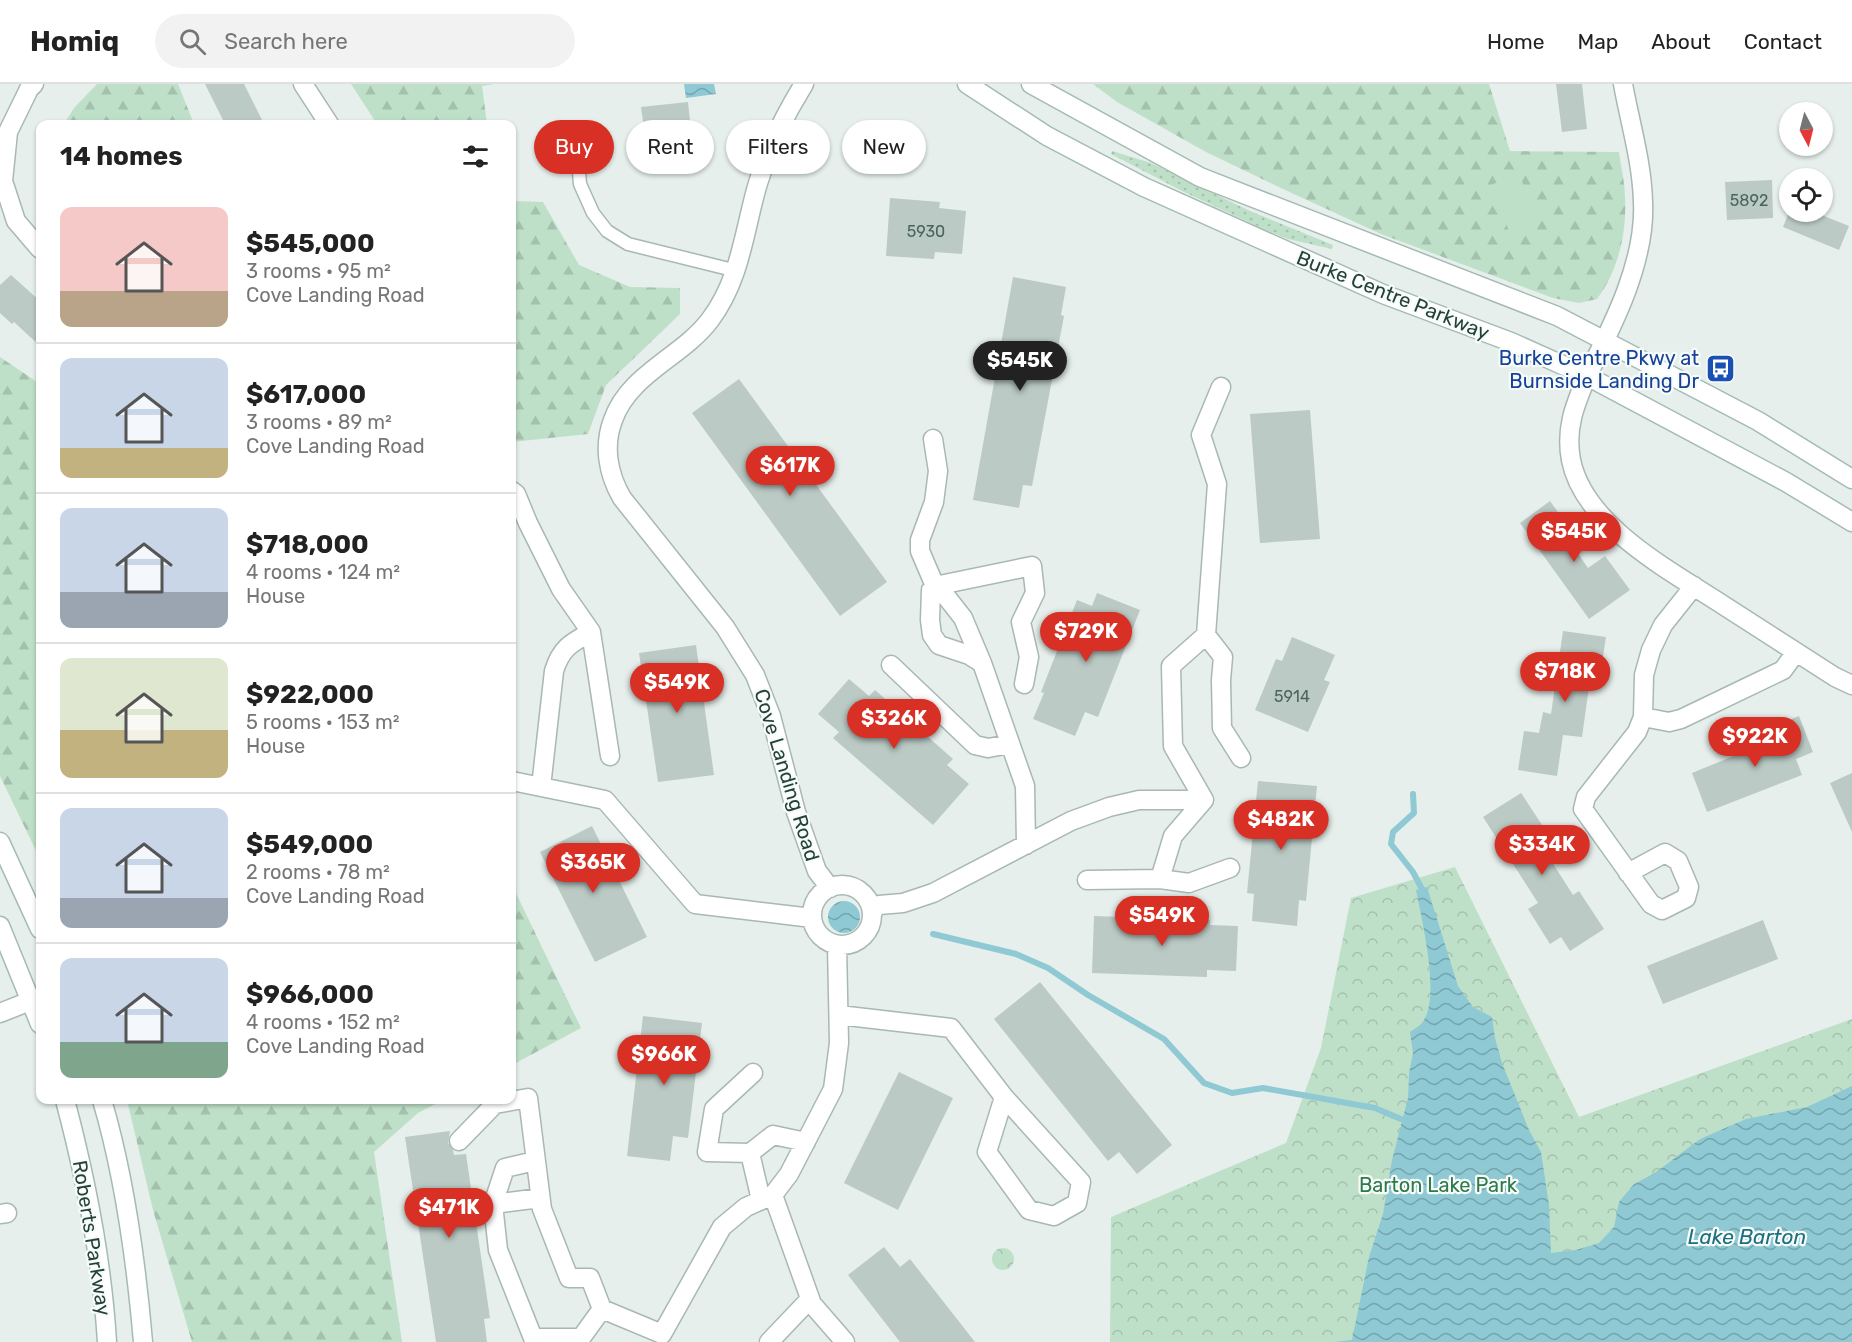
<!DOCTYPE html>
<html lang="en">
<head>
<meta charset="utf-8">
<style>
	body { margin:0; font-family:Rubik,sans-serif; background:#f2f2f2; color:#222; height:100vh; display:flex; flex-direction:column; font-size:22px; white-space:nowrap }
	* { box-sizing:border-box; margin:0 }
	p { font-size:20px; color:#767676 }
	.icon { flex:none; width:33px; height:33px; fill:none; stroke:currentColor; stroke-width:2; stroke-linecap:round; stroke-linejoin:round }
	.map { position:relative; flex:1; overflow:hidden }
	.details { position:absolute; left:36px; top:36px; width:480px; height:984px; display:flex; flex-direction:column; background:#fff; border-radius:12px; box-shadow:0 2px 4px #0004 }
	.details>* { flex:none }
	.hud { position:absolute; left:534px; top:36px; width:570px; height:54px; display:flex; gap:12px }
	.needle { width:39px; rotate:173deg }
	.fabs { position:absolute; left:1779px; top:18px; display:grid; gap:12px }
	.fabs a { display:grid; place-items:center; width:54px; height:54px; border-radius:50%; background:#fff; box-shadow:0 2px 4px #0004; font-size:30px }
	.price { position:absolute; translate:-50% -51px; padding:0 14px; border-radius:21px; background:#d93025; color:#fff; font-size:20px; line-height:39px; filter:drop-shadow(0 2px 3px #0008) }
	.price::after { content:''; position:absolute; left:50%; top:36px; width:18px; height:14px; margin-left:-9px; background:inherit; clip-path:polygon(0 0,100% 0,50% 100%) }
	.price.selected { background:#222; color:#fff }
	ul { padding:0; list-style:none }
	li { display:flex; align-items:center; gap:18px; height:150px; padding:0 24px }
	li+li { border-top:2px solid #e0e0e0 }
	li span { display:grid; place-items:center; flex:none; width:168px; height:120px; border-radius:12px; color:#555 }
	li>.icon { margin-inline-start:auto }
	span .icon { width:72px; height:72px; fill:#fffc; stroke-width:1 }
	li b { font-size:26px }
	h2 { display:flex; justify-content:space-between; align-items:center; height:72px; padding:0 24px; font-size:26px }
	.tag { padding:0 21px; border-radius:27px; background:#fff; box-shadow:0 2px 4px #0004; font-size:21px; line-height:54px }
	.tag.selected { background:#d93025; color:#fff }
	header { display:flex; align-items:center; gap:36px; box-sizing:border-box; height:84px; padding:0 30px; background:#fff; border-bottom:2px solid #e0e0e0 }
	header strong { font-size:28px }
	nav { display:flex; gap:33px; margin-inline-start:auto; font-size:21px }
	.search { width:420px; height:54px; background:#f2f2f2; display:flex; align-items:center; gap:15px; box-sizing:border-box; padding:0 21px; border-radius:33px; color:#767676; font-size:22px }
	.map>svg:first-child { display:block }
	.grass { fill:url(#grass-dots) }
	.forest { fill:url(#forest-firs) }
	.park { fill:url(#park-crowns) }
	.garden { fill:#bfe0c8 }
	.water { fill:url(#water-waves) }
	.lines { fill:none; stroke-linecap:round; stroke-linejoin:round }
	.stream { stroke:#8ec9d4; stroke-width:6 }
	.building { fill:#bbcac4 }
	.service-casing { stroke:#a8b8b2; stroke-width:15 }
	.minor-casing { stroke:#a8b8b2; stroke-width:21 }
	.tertiary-casing { stroke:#a8b8b2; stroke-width:21 }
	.secondary-casing { stroke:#a4bbb3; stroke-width:21 }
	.service { stroke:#fff; stroke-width:12 }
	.minor { stroke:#fff; stroke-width:18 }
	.tertiary { stroke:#fff; stroke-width:18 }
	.secondary { stroke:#fff; stroke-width:18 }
	.labels { text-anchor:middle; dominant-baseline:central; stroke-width:4.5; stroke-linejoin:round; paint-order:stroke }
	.number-label { font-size:16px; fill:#4a645c }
	.street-label { font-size:20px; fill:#24423a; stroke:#f7fbf9 }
	.transit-label { font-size:20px; fill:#164399; stroke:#f7fbf9; text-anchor:end }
	.park-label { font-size:20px; fill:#2d7a4b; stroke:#f7fbf9 }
	.water-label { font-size:21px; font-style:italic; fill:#1c6f80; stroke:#f7fbf9 }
</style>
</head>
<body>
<header>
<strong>Homiq</strong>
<div class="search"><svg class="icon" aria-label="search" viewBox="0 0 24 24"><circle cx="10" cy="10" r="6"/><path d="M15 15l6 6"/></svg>Search here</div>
<nav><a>Home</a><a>Map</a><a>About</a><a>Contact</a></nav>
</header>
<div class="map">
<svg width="1852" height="1258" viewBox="0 0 1852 1258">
	<defs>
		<pattern id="grass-dots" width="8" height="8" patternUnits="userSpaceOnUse" patternTransform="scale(1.5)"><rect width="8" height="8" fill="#bfe0c8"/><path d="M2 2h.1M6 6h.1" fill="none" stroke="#a4c1ad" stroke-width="1.8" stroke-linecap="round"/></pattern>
		<pattern id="forest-firs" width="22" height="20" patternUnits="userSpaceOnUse" patternTransform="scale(1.5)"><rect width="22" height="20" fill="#bfe0c8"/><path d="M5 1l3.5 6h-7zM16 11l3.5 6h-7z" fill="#a4c1ad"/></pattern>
		<pattern id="park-crowns" width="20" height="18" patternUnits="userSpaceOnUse" patternTransform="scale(1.5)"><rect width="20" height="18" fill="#bfe0c8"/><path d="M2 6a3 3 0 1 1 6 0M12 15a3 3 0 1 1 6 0" fill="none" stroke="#a4c1ad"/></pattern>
		<pattern id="water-waves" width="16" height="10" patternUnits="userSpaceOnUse" patternTransform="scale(1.5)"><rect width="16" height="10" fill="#8ec9d4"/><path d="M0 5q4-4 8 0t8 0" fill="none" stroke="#74a5ad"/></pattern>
	</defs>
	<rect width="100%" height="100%" fill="#e6efeb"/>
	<!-- grass -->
	<path class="grass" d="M1112,67L1151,79L1250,127L1333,161L1332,165L1288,155L1266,146L1184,108L1111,70Z"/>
	<!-- forest -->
	<path class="forest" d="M97,0H178L194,40H64L74,24Z
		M351,0H494L482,2L487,40H377Z
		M1093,0H1489L1510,67L1619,68C1621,83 1625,99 1625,114C1627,149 1618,187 1597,215L1579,219L1553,214L1381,150L1283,105L1206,68L1117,18Z
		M512,117L543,118L579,181L630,203L680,204V230L606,301L588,350L512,358Z
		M0,273L40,300V775L0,692Z
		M512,801L581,944L512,981Z
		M127,1016H443L418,1029L374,1068L402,1258H192L153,1126Z"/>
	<!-- park -->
	<path class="park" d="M1455,783L1579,1033L1852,935V1258H1110L1111,1133L1286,1059L1321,964L1351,814Z
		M992 1175a11 11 0 1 1 22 0a11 11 0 1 1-22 0Z"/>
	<!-- garden -->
	<path class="garden" d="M1519,89L1538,141L1511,152L1491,101Z"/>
	<!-- water -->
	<path class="water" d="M684,0H714L716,10L686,14Z
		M1427,803L1458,902L1473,923L1492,933L1495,954L1502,979L1529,1046L1541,1068L1549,1121L1551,1169L1576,1166L1599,1159L1614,1143L1619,1118L1634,1100L1655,1089L1700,1055L1746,1035L1807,1023L1852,1002V1258H1334L1352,1256L1369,1173L1383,1130L1392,1076L1408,1014L1409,989L1413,969L1410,948C1415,944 1422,941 1424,936C1440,910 1422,837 1416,806Z
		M828 833a16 16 0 1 1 32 0a16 16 0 1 1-32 0Z"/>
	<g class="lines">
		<!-- stream -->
		<path class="stream" d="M1413,710L1414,729L1393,748L1391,760L1413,788L1422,805
			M933,850L1016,870L1048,884L1088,911L1164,955L1204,999L1232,1009L1263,1004L1375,1024L1401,1035"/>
	</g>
	<!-- building -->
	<path class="building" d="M205,0H244L264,40H225Z
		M1556,0H1582L1587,45L1562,48Z
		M688,18L692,55L646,60L641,23Z
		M1772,96L1773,134L1727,136L1725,98Z
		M890,114L940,118L939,124L966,127L962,170L935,168L934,175L886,172Z
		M1789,128H1814L1849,142L1839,166L1783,143Z
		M11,191L40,217V262L14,238L12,240L0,229V201Z
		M1013,193L1066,203L1061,231L1064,232L1032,402L1023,401L1019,424L973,416Z
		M739,295L887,498L840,532L692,329Z
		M1310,326L1320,455L1260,459L1250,330Z
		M1550,417L1574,451L1568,455L1588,484L1605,472L1630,506L1589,535L1520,439Z
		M1097,509L1140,526L1098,633L1085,628L1075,652L1033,635L1044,609L1041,608L1077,516L1092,522Z
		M1563,547L1606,553L1599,598L1590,596L1582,653L1563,651L1557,692L1518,686L1524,647L1539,649L1543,628L1551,630Z
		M1292,553L1335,571L1324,596L1330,598L1308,648L1255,626L1276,575L1282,577Z
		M696,561L714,691L658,698L639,569Z
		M849,595L869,612L875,606L953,675L947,681L969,700L933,741L833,654L839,648L818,630Z
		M1799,632L1813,668L1796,675L1802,691L1707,728L1692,689L1780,653L1775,641Z
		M1852,689V748L1830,699Z
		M1258,697L1317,702L1306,817L1299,816L1297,842L1252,837L1254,810L1247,809Z
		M1521,709L1544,744L1534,750L1573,811L1579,807L1604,845L1570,867L1561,853L1550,860L1528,825L1538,819L1483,733Z
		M592,742L647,853L595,878L540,768Z
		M1094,832L1210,836V841L1238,842L1236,887L1207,886V893L1092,889Z
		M1763,836L1778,875L1663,920L1647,882Z
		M1040,898L1172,1061L1137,1090L1119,1068L1108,1077L994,935Z
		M643,932L702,939L688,1054L673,1052L670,1077L627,1072Z
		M899,988L953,1014L898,1126L844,1099Z
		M450,1047L448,1059L453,1066L454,1071L466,1070L490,1234L484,1235L487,1258H436L405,1053Z
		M884,1163L900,1183L910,1175L975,1258H900L848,1191Z"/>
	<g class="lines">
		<defs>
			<path id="service" d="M577,64L580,100L593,129L607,147L628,160L737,187"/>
			<path id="minor" d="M34,0L29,5L8,48L3,97L16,137L40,165
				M303,0L329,40
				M804,0C784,32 769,63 758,99C744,146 741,195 710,236C682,273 629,290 613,336C603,362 608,390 622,414L725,543L755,591L771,632L796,728L817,787L830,804
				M1587,292C1575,321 1565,344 1571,376C1584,442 1671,487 1723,521C1760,545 1798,569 1835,593L1852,601
				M933,355L938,387L934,418L920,456V467L935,502L945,511L963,534L982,579L1025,702L1026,761
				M512,407L516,410L528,439L561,505L591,548
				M1206,551L1223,573L1221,596L1222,644L1241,674
				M982,579L969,571L939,561L932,551L930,536L931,506L935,502L1032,482L1035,509L1021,538L1029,573L1024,600
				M891,581L975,661L988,664L1010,660
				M1643,633L1669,638L1681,635L1783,586L1796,568
				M512,697L605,716L695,820L812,834
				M541,703L554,587C561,564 571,559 591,548L610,672
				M1628,789L1665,769L1678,777L1689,803L1686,814L1662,826L1651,820L1583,725L1586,713L1637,648L1643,633L1644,591L1651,566L1663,541L1694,502
				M1160,795L1189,799L1230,784
				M1087,796L1160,795L1173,752L1204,716
				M812 831a30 30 0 1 1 60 0a30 30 0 1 1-60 0Z
				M872,827L879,821L903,819L933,809L1071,737L1109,723L1139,716H1204L1173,662L1171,582L1206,551L1217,400L1201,351L1221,303
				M839,931L951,944L1004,1013L987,1068L1029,1126L1054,1132L1077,1119L1081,1098L1004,1013
				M753,989L714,1025L707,1068L750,1069L761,1116
				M459,1057L495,1020L528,1014L542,1125L569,1194H590L602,1225L662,1250L722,1143L746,1123L773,1111L789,1090L833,1005L839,959L837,861
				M750,1069L773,1051L806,1058
				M773,1111L812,1220L845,1258
				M540,1114L493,1120L498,1166L533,1254H581L602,1225
				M493,1120L505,1084L535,1077
				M0,1130L7,1129
				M769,1258L810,1215"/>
			<path id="tertiary" d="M1587,292C1613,241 1646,177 1643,118C1642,78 1630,39 1623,0
				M0,929L40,913"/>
			<path id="secondary" d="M967,0L1047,52L1144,103L1383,210L1511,258L1587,292L1786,398L1852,438
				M1031,0L1200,93L1557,232L1758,337L1852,395
				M0,758L40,845
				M0,842L40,940
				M65,1016C86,1095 102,1176 107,1258
				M102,1016C125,1094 136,1176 143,1258"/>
		</defs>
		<!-- service casing -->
		<use href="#service" class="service-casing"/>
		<!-- minor casing -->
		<use href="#minor" class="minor-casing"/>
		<!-- tertiary casing -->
		<use href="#tertiary" class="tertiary-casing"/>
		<!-- secondary casing -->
		<use href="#secondary" class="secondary-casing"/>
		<!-- service -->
		<use href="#service" class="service"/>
		<!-- minor -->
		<use href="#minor" class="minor"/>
		<!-- tertiary -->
		<use href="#tertiary" class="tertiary"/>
		<!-- secondary -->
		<use href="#secondary" class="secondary"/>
	</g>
	<!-- icons -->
	<defs>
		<symbol id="bus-square" viewBox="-11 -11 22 22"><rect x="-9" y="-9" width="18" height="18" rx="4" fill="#1a4fb4" stroke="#f7fbf9"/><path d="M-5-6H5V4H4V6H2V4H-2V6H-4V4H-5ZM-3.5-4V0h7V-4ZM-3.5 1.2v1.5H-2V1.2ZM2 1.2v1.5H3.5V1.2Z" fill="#fff"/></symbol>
	</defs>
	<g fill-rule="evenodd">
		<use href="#bus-square" x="1704" y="268" width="33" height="33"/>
	</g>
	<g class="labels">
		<!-- number labels -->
		<g class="number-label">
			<text x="1749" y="116">5892</text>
			<text x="926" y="147">5930</text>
			<text x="1292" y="612">5914</text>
		</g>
		<!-- street labels -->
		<g class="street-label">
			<text transform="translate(1393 211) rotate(22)">Burke Centre Parkway</text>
			<text transform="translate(787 691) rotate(73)">Cove Landing Road</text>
			<text transform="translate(92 1154) rotate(81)">Roberts Parkway</text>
		</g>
		<!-- transit labels -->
		<g class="transit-label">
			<text x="1699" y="274">Burke Centre Pkwy at<tspan x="1699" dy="23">Burnside Landing Dr</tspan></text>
		</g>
		<!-- park labels -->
		<g class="park-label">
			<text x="1438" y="1101">Barton Lake Park</text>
		</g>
		<!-- water labels -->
		<g class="water-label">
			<text x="1747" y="1152">Lake Barton</text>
		</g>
	</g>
</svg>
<div class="fabs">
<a><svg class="needle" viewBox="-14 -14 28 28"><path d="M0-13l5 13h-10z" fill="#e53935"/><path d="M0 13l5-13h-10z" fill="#767676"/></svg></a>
<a><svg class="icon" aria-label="locate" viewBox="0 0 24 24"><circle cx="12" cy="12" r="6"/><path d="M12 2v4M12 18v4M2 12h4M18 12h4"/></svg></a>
</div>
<b class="price selected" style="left:1020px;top:308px">$545K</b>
<b class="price" style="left:790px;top:413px">$617K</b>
<b class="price" style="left:1574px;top:479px">$545K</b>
<b class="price" style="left:1086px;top:579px">$729K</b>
<b class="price" style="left:1565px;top:619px">$718K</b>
<b class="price" style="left:677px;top:630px">$549K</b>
<b class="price" style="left:894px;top:666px">$326K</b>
<b class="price" style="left:1755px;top:684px">$922K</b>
<b class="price" style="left:1281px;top:767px">$482K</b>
<b class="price" style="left:1542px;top:792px">$334K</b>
<b class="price" style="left:593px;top:810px">$365K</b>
<b class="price" style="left:1162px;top:863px">$549K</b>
<b class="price" style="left:664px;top:1002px">$966K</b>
<b class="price" style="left:449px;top:1155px">$471K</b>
<div class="hud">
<a class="tag selected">Buy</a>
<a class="tag">Rent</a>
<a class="tag">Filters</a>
<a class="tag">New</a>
</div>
<section class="details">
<h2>14 homes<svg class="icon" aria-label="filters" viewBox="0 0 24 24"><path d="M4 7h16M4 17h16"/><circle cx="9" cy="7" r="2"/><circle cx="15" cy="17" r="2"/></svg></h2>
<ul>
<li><span style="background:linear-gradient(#f6c9c9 70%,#b9a48a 0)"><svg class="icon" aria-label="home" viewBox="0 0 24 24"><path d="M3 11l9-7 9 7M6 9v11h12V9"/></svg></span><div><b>$545,000</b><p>3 rooms · 95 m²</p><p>Cove Landing Road</p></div></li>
<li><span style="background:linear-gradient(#c9d6e8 75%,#c2b280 0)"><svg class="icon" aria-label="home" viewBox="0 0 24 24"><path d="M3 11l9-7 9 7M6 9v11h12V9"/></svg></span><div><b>$617,000</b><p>3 rooms · 89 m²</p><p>Cove Landing Road</p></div></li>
<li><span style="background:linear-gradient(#c9d6e8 70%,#9aa5b1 0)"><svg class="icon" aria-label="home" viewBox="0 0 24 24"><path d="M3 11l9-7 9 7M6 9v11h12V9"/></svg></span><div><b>$718,000</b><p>4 rooms · 124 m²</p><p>House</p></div></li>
<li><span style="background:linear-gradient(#dfe7d0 60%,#c2b280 0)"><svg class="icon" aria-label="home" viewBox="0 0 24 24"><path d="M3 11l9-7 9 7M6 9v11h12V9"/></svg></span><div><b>$922,000</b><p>5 rooms · 153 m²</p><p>House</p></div></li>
<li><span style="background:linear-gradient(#c9d6e8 75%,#9aa5b1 0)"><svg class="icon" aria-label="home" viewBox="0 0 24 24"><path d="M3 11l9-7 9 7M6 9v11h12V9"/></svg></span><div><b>$549,000</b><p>2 rooms · 78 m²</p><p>Cove Landing Road</p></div></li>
<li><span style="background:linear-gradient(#c9d6e8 70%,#7fa58c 0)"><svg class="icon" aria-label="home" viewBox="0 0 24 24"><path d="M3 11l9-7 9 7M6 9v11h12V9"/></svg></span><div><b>$966,000</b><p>4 rooms · 152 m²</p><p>Cove Landing Road</p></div></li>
</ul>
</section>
</div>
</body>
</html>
